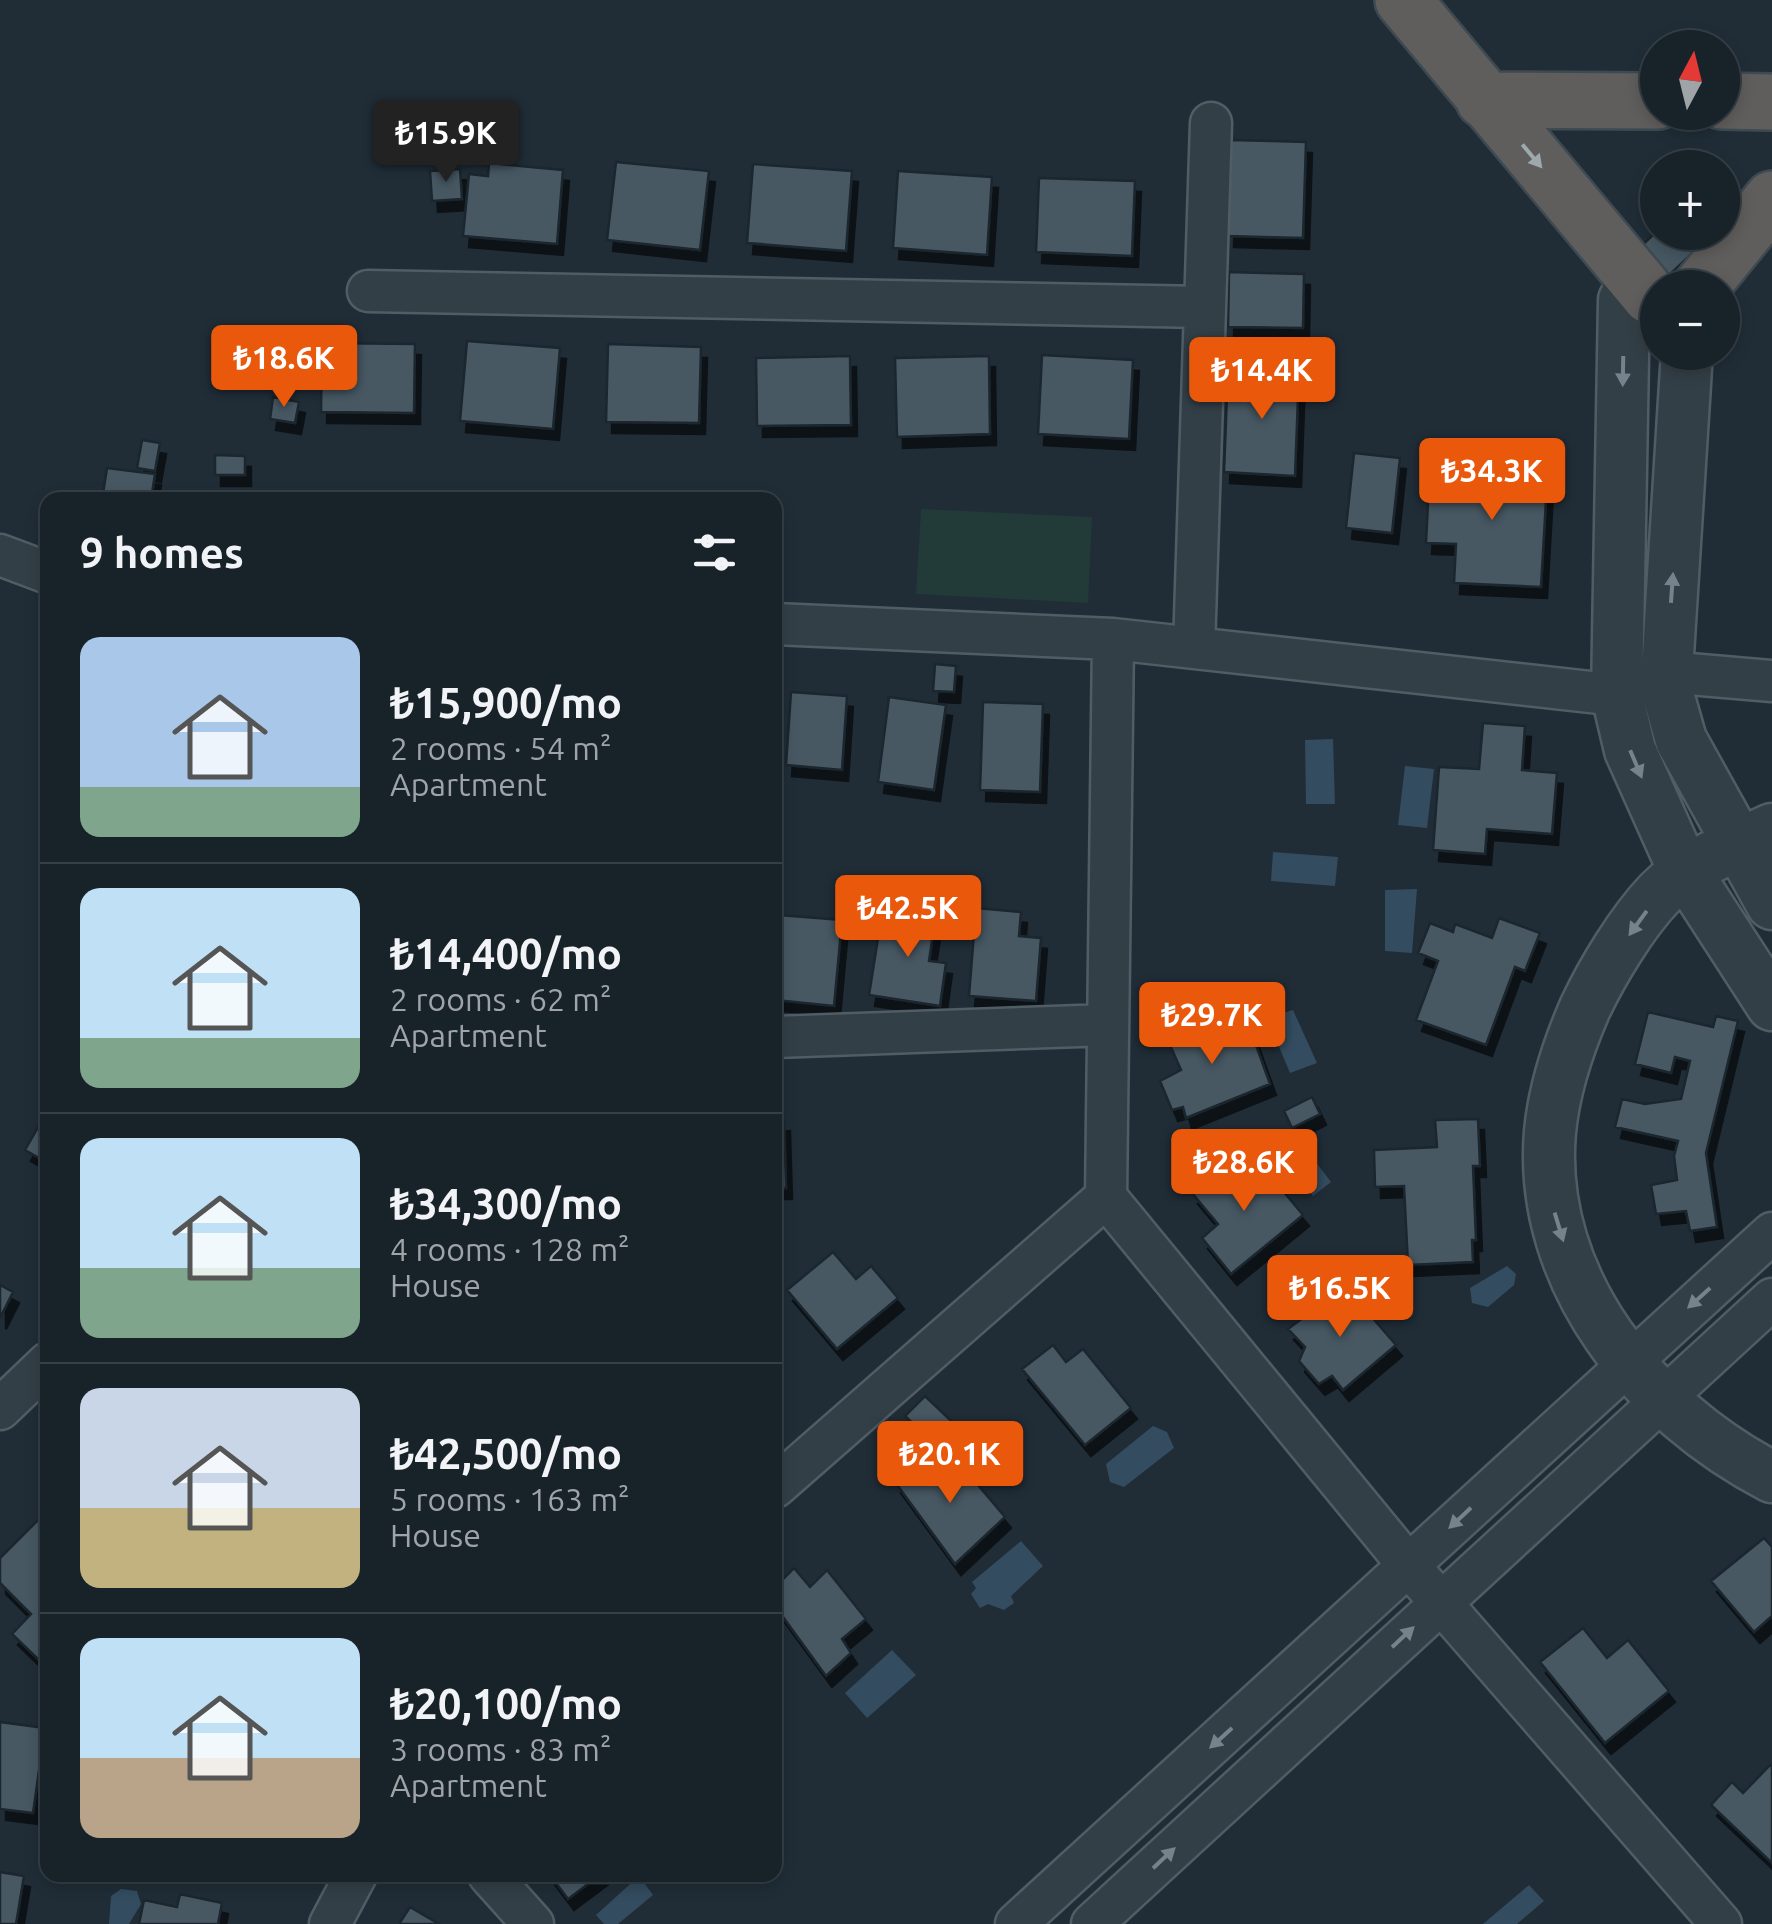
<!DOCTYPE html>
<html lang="en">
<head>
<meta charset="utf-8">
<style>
	body { margin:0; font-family:Ubuntu,sans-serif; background:#212a31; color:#f1f3f6; height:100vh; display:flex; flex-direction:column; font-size:38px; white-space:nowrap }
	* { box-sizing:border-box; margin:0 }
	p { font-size:32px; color:#9fa4a8 }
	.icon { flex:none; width:55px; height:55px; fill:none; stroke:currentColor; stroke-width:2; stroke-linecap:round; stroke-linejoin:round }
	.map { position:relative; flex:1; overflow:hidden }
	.side { position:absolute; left:40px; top:492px; width:742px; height:1390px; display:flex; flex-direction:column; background:#182229; border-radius:20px; box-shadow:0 5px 15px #0003,0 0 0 2px #363f46 }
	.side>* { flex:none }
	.needle { width:65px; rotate:7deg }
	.buttons { position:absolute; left:1640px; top:30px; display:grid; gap:20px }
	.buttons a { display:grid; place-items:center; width:100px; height:100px; border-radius:50%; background:#182229; box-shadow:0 5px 15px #0003,0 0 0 2px #363f46; font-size:50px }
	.price { position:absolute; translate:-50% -85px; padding:0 22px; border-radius:10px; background:#ea580c; color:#fff; font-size:32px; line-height:65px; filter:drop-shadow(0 2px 5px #0008) }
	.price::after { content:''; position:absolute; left:50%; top:60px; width:30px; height:22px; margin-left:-15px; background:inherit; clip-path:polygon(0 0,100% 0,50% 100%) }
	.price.selected { background:#222; color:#fff }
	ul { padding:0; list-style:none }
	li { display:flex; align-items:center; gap:30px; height:250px; padding:0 40px }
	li+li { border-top:2px solid #363f46 }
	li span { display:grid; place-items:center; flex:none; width:280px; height:200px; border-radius:20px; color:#555 }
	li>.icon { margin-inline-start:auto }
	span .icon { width:120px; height:120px; fill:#fffc; stroke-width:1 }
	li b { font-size:42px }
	h2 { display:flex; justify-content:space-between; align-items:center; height:120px; padding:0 40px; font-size:42px }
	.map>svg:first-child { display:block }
	.green { fill:#223a38 }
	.water { fill:#334c5f }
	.building { fill:#475863; stroke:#1b262e; stroke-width:2.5; filter:url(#shadow) }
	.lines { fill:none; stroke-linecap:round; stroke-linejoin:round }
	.minor-casing { stroke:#515d65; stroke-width:45 }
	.tertiary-casing { stroke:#515d65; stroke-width:55 }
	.trunk-casing { stroke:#3e4a52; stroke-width:60 }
	.minor { stroke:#333f47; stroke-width:40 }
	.tertiary { stroke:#333f47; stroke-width:50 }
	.trunk { stroke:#5f5e5c; stroke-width:55 }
	.oneway { fill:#9da8af }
	.oneway2 { fill:#76838c }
</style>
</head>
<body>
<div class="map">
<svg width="1772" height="1924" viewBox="0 0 1772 1924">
	<defs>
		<filter id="shadow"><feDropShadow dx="6" dy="11" stdDeviation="0" flood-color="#0009"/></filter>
	</defs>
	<rect width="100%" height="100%" fill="#202d37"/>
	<!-- green -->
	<path class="green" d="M627,494L758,495V500H627Z
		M921,509L1092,517L1088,603L916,594Z"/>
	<!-- water -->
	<path class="water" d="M1333,739L1335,804H1306L1305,740Z
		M1405,766L1434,769L1427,828L1398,825Z
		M1273,852L1338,857L1335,886L1271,881Z
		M1417,889L1412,953L1385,951V890Z
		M1293,1010L1317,1063L1290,1073L1267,1018Z
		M1299,1140L1331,1182L1313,1196L1281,1154Z
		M1507,1266L1516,1274L1514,1285L1488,1307L1472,1303L1470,1288Z
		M1153,1426L1167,1432L1174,1448L1124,1487L1110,1482L1106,1464Z
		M1021,1541L1043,1566L1011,1596L1014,1603L1004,1610L988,1604L980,1608L971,1594L976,1588L972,1582Z
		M892,1650L916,1675L867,1718L845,1693Z
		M639,1876L653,1895L618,1924H604L596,1915Z
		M1529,1885L1544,1901L1517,1924H1483Z
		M121,1889L137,1891L141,1904L129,1924H109L111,1896Z"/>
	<!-- building -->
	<path class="building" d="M1231,140L1306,142L1303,238L1228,236Z
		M616,162L709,171L700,250L607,240Z
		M489,163L563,170L557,244L463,236L469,174L488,176Z
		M753,164L852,171L846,251L747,243Z
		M460,169L462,199L432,201L430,171Z
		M898,171L992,177L987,255L893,248Z
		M1039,178L1135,181L1132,256L1036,252Z
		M1658,230L1696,232L1704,242L1660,284L1632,255Z
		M1229,272L1304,274L1303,328L1228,327Z
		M467,341L560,348L553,429L460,421Z
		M322,343L415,344L414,413L321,412Z
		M608,344L701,347L699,423L606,422Z
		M1042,355L1133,360L1129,439L1038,434Z
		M850,356L851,425L757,426L756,358Z
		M989,356L990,434L897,437L895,358Z
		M1228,368L1299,371L1295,476L1224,472Z
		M273,397L299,402L295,423L270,419Z
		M142,440L160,443L155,471L137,468Z
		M1354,453L1400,458L1392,533L1346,528Z
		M215,455L245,456V475H215Z
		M1459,462L1548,466L1541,587L1454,583L1456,544L1426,543L1429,484L1458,485Z
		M107,468L155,474L151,500H102Z
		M935,664L956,666L954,692L933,691Z
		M791,692L847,696L842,770L786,765Z
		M889,697L946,705L934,790L878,782Z
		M983,702L1043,704L1040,792L980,790Z
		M1483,723L1525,726L1522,770L1557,773L1552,834L1487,829L1485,854L1433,850L1439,767L1479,769Z
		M897,908L936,914L929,961L946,963L940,1006L869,995L881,919L895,921Z
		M976,908L1021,912L1019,936L1041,938L1036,1001L969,996Z
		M779,915L842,920L834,1006L775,1000Z
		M1499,918L1540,933L1525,971L1515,967L1486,1045L1416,1020L1438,961L1418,953L1430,923L1453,932L1455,924L1492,938Z
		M1648,1012L1713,1027L1716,1016L1738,1021L1706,1153L1717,1227L1690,1231L1686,1211L1656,1214L1651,1185L1677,1180L1674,1156L1678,1141L1615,1127L1622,1099L1645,1104L1681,1099L1690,1061L1675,1057L1671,1073L1635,1064Z
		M1204,1017L1209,1034L1248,1023L1270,1084L1186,1118L1183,1107L1172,1110L1160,1081L1181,1070L1165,1034Z
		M1312,1097L1320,1114L1292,1128L1284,1111Z
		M48,1110V1163L25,1150Z
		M1478,1119L1480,1166H1473L1476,1240H1472L1473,1262L1408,1265L1404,1186L1375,1187L1374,1150L1437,1147L1435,1120Z
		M784,1120L786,1188H775V1121Z
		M1225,1165L1237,1179L1264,1168L1303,1215L1231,1274L1202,1238L1218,1224L1192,1193Z
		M833,1252L856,1279L871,1266L898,1298L837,1349L787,1290Z
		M0,1285L13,1292L0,1318Z
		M1345,1286L1396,1345L1343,1390L1332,1376L1319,1384L1299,1361L1305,1347L1288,1329Z
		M1053,1345L1066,1362L1083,1349L1131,1408L1085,1445L1022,1369Z
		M925,1396L964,1433L944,1454L905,1416Z
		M923,1458L939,1472L956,1459L1005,1517L955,1564L895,1482Z
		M42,1516L48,1521V1657L42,1663L12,1634L31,1614L0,1583V1558Z
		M1764,1538L1772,1547V1616L1754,1632L1711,1581Z
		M794,1568L810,1587L827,1570L866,1619L842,1639L851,1653L826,1676L775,1606V1587Z
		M1583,1628L1607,1658L1628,1640L1669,1691L1605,1743L1540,1662Z
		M0,1722L45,1728L33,1813L0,1809Z
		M1772,1763V1863L1711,1805L1732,1782L1743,1793Z
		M0,1872L24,1876L16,1924H0Z
		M550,1875H600L568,1899Z
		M180,1894L222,1903L218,1924H139L144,1900L177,1907Z
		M410,1907L439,1924H399Z"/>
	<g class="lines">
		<defs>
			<path id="minor" d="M368,291L1205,307
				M0,555L48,573
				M775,624L1113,639L1617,695
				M1113,639L1106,1197L1409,1566L1721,1924
				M1194,648L1211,123
				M1666,672L1772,681
				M775,1037L1108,1025
				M0,1409L48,1363
				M775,1487L1106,1197
				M489,1875L533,1924
				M330,1924L356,1875
				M1016,1924L1772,1233
				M1092,1924L1772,1299"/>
			<path id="tertiary" d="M1658,296L1624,300L1617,695L1630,750L1682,866L1772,1005
				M1687,352L1666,687L1681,740L1772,904
				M1772,829C1735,846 1689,863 1660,893C1632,922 1602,972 1585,1008C1568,1047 1554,1089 1550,1132C1537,1281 1646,1412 1772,1477"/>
			<path id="trunk" d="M1403,0L1650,296
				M1484,100L1658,101
				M1722,101L1772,102
				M1700,288L1772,199"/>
		</defs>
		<!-- minor casing -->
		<use href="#minor" class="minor-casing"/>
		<!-- tertiary casing -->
		<use href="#tertiary" class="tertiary-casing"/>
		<!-- trunk casing -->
		<use href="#trunk" class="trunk-casing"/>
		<!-- minor -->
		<use href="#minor" class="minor"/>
		<!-- tertiary -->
		<use href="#tertiary" class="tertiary"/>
		<!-- trunk -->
		<use href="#trunk" class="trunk"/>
	</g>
	<!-- one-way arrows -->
	<defs><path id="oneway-solid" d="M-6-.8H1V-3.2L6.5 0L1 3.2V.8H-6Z" transform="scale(2.5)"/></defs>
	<use class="oneway" href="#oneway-solid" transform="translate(1532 156) rotate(50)"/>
	<g class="oneway2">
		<use href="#oneway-solid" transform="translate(1623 371) rotate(91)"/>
		<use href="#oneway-solid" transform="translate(1672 588) rotate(-86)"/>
		<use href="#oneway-solid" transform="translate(1636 764) rotate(67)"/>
		<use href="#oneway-solid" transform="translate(1638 923) rotate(126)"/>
		<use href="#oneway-solid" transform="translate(1559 1227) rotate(73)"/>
		<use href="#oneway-solid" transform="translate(1699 1298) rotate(138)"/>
		<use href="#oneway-solid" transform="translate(1460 1518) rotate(137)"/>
		<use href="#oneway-solid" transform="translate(1403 1637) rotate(-43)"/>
		<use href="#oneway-solid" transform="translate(1221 1738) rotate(138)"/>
		<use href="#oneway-solid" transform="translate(1164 1858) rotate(-43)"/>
	</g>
</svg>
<div class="buttons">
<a><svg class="needle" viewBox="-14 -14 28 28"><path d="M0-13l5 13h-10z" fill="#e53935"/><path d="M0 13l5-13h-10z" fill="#9fa4a8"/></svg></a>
<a>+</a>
<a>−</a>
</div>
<b class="price selected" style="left:446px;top:185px">₺15.9K</b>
<b class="price" style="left:284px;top:410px">₺18.6K</b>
<b class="price" style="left:1262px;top:422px">₺14.4K</b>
<b class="price" style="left:1492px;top:523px">₺34.3K</b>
<b class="price" style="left:908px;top:960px">₺42.5K</b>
<b class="price" style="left:1212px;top:1067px">₺29.7K</b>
<b class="price" style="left:1244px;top:1214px">₺28.6K</b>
<b class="price" style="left:1340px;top:1340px">₺16.5K</b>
<b class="price" style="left:950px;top:1506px">₺20.1K</b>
<section class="side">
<h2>9 homes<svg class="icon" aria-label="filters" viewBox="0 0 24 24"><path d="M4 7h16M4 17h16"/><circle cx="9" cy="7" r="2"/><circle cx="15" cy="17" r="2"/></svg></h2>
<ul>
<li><span style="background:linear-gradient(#a9c7e8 75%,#7fa58c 0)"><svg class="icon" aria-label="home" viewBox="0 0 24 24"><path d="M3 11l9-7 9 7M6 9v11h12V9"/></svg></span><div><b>₺15,900/mo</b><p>2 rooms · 54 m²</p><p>Apartment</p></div></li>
<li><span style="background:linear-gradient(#bfe0f5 75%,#7fa58c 0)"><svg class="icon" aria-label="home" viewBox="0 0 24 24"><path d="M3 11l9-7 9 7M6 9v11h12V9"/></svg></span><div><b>₺14,400/mo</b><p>2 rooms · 62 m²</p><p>Apartment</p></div></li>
<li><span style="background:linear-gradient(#bfe0f5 65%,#7fa58c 0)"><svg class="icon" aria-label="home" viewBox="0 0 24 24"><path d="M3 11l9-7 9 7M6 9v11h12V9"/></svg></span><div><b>₺34,300/mo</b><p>4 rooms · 128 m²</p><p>House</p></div></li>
<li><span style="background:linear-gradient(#c9d6e8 60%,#c2b280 0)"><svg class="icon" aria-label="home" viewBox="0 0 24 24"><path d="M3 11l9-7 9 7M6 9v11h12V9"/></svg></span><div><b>₺42,500/mo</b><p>5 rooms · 163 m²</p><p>House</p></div></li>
<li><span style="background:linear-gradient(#bfe0f5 60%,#b9a48a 0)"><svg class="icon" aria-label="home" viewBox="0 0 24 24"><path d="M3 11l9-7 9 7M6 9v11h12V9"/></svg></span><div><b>₺20,100/mo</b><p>3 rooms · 83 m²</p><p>Apartment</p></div></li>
</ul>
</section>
</div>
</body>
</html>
